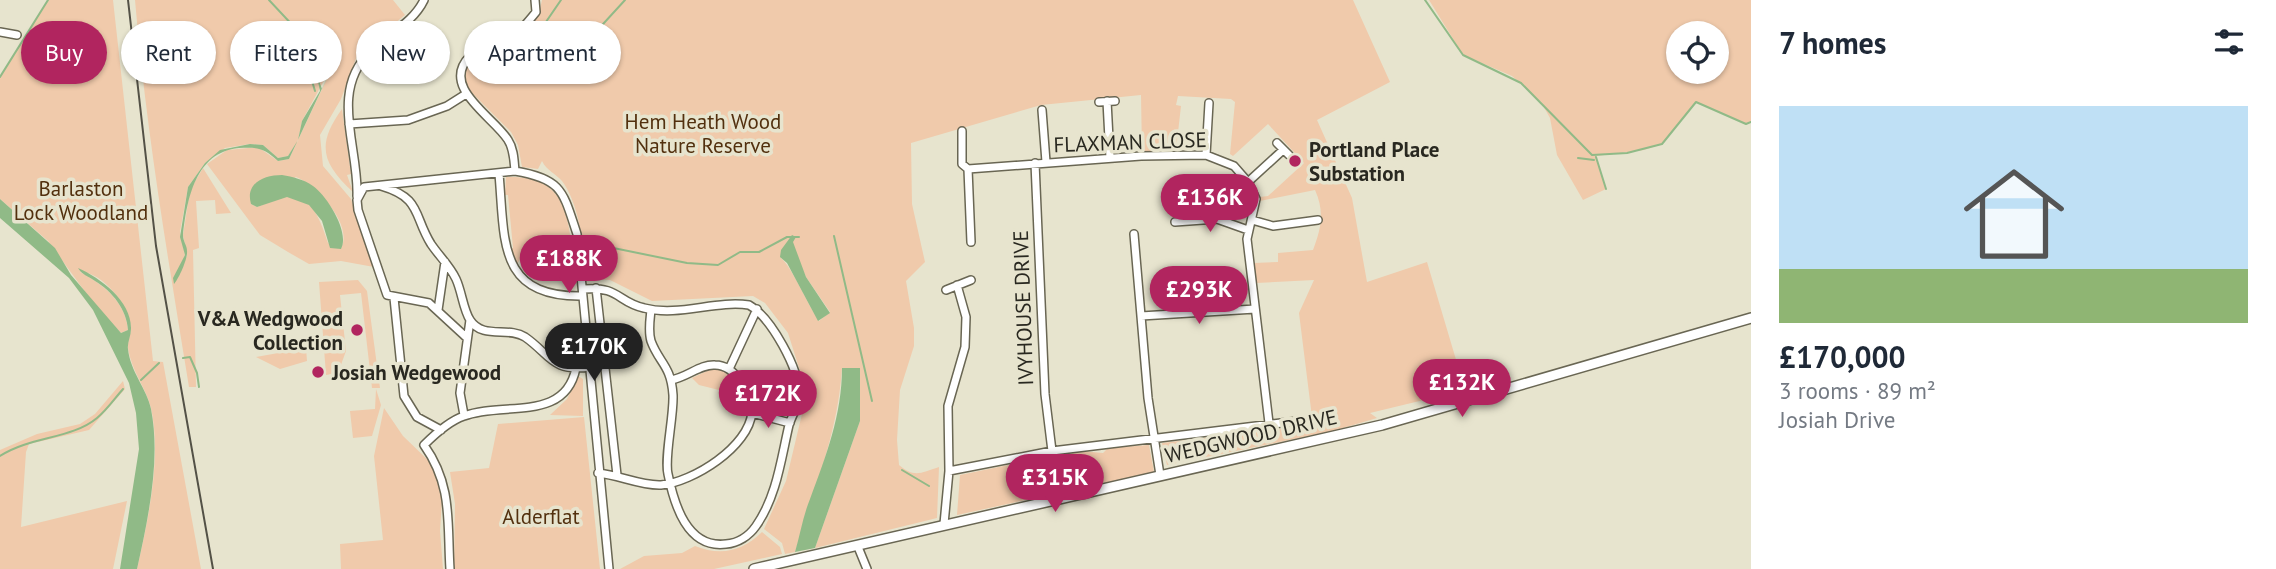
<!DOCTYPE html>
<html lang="en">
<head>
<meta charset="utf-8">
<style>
	body { margin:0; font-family:"PT Sans",sans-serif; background:#f6f6f7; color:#1f2937; height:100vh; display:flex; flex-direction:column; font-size:26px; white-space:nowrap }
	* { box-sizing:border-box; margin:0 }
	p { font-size:23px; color:#747a83 }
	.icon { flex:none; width:38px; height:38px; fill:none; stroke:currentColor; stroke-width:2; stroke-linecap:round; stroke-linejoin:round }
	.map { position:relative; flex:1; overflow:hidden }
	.sheet { display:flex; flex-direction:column; background:#fff; width:525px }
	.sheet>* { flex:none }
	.banner { position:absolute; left:21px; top:21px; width:665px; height:63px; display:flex; gap:14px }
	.controls { position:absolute; left:1666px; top:21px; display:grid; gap:14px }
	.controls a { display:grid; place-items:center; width:63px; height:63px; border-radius:50%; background:#fff; box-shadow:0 2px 5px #0004; font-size:35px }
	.price { position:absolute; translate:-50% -60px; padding:0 16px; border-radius:24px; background:#b1255f; color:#fff; font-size:23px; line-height:46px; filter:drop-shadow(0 2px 4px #0008) }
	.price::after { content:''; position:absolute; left:50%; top:42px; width:21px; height:16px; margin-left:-10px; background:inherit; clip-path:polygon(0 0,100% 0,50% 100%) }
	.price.selected { background:#222; color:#fff }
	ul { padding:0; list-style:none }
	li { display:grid; align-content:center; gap:14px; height:371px; padding:0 28px }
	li+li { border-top:2px solid #e0e1e3 }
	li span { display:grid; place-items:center; height:217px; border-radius:0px; color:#555 }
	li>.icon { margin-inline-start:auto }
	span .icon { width:126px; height:126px; fill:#fffc; stroke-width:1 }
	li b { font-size:30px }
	h2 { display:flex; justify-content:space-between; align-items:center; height:84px; padding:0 28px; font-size:30px }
	.tag { padding:0 24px; border-radius:32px; background:#fff; box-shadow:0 2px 5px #0004; font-size:24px; line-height:63px }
	.tag.selected { background:#b1255f; color:#fff }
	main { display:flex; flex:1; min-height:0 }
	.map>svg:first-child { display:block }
	.green { fill:#f0caab; fill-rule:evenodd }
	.water { fill:#90ba87 }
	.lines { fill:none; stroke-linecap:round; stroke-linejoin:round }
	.stream { stroke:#90ba87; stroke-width:2 }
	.minor-casing { stroke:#696653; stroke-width:10 }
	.tertiary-casing { stroke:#696653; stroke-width:12 }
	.minor { stroke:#fff; stroke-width:7 }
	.tertiary { stroke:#fff; stroke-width:9 }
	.rail { stroke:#535146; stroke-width:2 }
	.poi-dot { fill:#b1255f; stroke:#e7e4ce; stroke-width:2.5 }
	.labels { text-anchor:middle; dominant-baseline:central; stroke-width:7; stroke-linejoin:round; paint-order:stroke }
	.park-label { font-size:21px; fill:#52300e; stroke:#e7e4ce }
	.street-label { font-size:21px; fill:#292820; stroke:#e7e4ce }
	.poi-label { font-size:21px; font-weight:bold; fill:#292820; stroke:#e7e4ce; text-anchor:start }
</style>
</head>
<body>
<main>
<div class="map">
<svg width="1751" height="569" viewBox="0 0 1751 569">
	<rect width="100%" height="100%" fill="#e7e4ce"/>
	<!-- green -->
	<path class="green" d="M48,0H113L153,361L163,362L201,569H137C148,520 162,458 151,408C146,388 131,370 128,348C127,342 131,334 131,328C130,307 102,271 80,272C103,284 126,302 128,330L121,333L94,304L48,241L0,199V77Z
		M135,0H393L405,15L358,53L341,99L320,135L323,166L351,199L374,267L341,261L309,264L288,252L260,235L207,164L227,150L258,147L278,161L289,159L341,49L302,121L298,141L288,156L278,158L263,145L250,144L225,148L205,163L188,187L180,232L185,255L173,282L187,256L183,235L190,190L203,168L231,213L216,214L215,200L196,201L199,248L193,250L196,387H189C168,258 146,130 135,0ZM296,177C316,185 354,225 341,248L328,243C320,220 311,188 277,198C270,200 264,205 257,207L251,204Z
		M542,0H1353L1390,82L1317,120L1352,198L1367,282L1427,262L1465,390L1370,413L1377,418L1333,431L1167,465L1162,443L1313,425L1299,313L1314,280L1256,283L1254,263L1278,262V253L1313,250C1321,229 1325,212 1315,190L1260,201V197L1268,196L1304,163L1268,124L1233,156L1230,154L1235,102L1231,99L1178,96L1176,105L1181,106L1176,150L1142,152L1141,95L1041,105L911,143L912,204L925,262L906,281L914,328V346L900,390L897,440L899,465C914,478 921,473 939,467L937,518L815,548L860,421V391L842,368C838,432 814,491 795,552L785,554L782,543L764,529L786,481L807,393L788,333L765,303L753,296L652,301L610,280L586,279C583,248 581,207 562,181C555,173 547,171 542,161L538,169L522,167L518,145L511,132L469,90C452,45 495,56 512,44C528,33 539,19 542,0ZM796,255L806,277L830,312L819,321C808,305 792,267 781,258Z
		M1429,0H1751V122L1746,124L1696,102L1662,144L1644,150L1596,156L1606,189L1583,200L1557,155L1550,118L1541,102L1512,76L1463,55ZM1678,33H1717V72H1678Z
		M342,109L351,174L347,175L353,192C322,163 316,145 342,109Z
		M506,177C565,175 567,211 574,260L564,262V268H555L532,251L529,253L527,251L516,265L510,249L513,248L508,195H505Z
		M358,280L367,291L380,388H372L361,293L340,295L346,351L338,373L326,375L319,282Z
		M306,348L307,361L280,369L256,357Z
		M711,369C731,369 735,381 745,396L737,397L740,402L722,401L723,391L699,385L692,378Z
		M578,376L583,379V416L550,415L567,399Z
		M123,381L125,389L89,430L29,444L26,452L21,527L127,501L113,569H0V450L37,434L80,424L95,414Z
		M376,389L381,405L372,436L353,438L350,411L375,409Z
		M384,408L403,436L428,460L436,475L442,500L440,531L443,569H341L340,544L383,540L374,456Z
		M584,417L600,569H454L455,504L450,472L489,468L498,424Z
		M1149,445L1154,472L957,515L960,475L1056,455L1081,451L1103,453L1108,448Z
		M762,532L780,547L782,554L714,569H620L644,556L682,553L695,546C720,556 742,552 762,532Z"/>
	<!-- water -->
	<path class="water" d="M341,48L289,159L278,161C264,148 258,147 239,148C195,152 187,200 183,235C183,242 187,245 187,251C188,259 178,280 174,284L173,278L185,255L180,237L188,187L205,163L220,150L250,144L263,145L278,158L288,156L298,140L302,121L320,91L316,72L322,89Z
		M282,175C293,177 303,179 313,186C327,196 350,232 341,249L330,248L322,221L309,205L287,197L257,207L251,204C245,183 264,175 282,175Z
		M0,199L55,248L71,275L121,333L128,330C127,310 112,291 95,281C88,276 82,275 78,268C101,278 132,302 131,329C131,336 127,343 128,349C130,371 147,389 151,409C161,460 148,519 137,569H120L139,449L136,413L129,383L93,310L69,278L0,218Z
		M792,235L796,237L793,242L806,277L830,313L818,321L787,263L780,257L781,250Z
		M842,368H860V421L815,548L795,552C800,535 803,516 810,499C826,456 842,415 842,368Z"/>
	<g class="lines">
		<!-- stream -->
		<path class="stream" d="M269,0L297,30L315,91
			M1425,0L1463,55L1521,83L1592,155L1627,153L1662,144L1696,102L1746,124L1751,122
			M524,54L561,0
			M511,70L518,56L543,59L561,55L593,35L625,0
			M0,77L48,0
			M1596,157L1606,189
			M1578,158L1594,160
			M834,236L872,401
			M589,243L687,263L718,265L740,252H759L787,237H799
			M540,250L554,254L571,249
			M183,358L190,357L197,373L199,387
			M141,380L159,363
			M0,456C31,436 72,439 97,418C107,410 115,398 123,389
			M902,470L929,486"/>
		<defs>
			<path id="minor" d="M0,32L17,35
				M1107,101L1110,158
				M1099,102L1115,101
				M1042,110L1046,162
				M349,124L408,120L447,106L466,94
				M962,131V164L968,169L971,242
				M1277,143L1289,155
				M1206,155L1209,103
				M1035,163L1045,394L1052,451
				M968,169L1141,156L1206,155L1234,166L1248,182L1256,199L1247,239L1269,423
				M515,171C514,161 514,149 508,140C494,117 439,87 470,56C480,45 491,46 504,41C517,36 528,22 536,12L535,0
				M499,174C505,240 497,298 583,296
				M1248,182L1283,150
				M381,186C422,198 413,215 431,244C439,256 450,266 456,279C462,292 463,309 470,320C483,340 508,326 525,337C551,355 551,372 590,367
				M357,196C359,148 329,91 370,52C388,34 413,23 424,0
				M1252,220L1273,226L1318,220
				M1175,222L1217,219L1248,230
				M1134,234L1148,398L1160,475
				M596,288L617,475
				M583,289C620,286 617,302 644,308C679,317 715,300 749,305C771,317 800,370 799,395C799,405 792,415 789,425C781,459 777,496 756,526C749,536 738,543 726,544C687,549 674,504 668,474C664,458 674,416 673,395C671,365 659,363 651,341C648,331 650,320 651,310
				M946,290L971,280
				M394,298L404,396L417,417L441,430
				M438,310L445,262
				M1141,316L1255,309
				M467,338L429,303L387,295L358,210L357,200L364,187L515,171C563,179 563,192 577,234L609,569
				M729,369L757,309
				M752,413L790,423
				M464,415L460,393L470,320
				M949,471L1052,451L1306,420
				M598,473C619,475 641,486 661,485C693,482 749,447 752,412C752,402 745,390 741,382C735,373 726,365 715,365C700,364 688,377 671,380
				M944,524L949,471L948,406L965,347L966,317L957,285
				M858,547L867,569
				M450,569C447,522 453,486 424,445C435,434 449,421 464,416C503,401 565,423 576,368"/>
			<path id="tertiary" d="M754,569L1382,425L1751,318"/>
		</defs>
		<!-- minor casing -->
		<use href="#minor" class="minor-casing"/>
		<!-- tertiary casing -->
		<use href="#tertiary" class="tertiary-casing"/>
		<!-- minor -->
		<use href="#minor" class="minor"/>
		<!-- tertiary -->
		<use href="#tertiary" class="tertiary"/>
		<!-- rail -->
		<path class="rail" d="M128,0L156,246L213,569"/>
	</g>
	<!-- markers -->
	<g class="poi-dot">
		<circle cx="1295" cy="161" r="7"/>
		<circle cx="357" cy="330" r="7"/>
		<circle cx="318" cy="372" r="7"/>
	</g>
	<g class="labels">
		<!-- park labels -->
		<g class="park-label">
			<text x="703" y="121">Hem Heath Wood<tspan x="703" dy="24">Nature Reserve</tspan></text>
			<text x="81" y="188">Barlaston<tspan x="81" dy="24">Lock Woodland</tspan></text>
			<text x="541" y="516">Alderflat</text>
		</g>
		<!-- street labels -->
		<g class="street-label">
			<text transform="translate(1130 142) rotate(-2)">FLAXMAN CLOSE</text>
			<text transform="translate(1023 308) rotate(-92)">IVYHOUSE DRIVE</text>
			<text transform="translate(1251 436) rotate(-13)">WEDGWOOD DRIVE</text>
		</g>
		<!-- poi labels -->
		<g class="poi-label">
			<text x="1309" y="149">Portland Place<tspan x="1309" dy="24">Substation</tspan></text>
			<text x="343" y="318" text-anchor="end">V&amp;A Wedgwood<tspan x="343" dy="24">Collection</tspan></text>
			<text x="332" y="372">Josiah Wedgewood</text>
		</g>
	</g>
</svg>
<div class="controls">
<a><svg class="icon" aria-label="locate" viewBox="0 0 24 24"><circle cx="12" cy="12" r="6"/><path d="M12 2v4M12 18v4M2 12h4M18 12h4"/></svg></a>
</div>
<b class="price" style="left:1210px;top:234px">£136K</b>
<b class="price" style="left:569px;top:295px">£188K</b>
<b class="price" style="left:1199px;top:326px">£293K</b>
<b class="price selected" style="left:594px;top:383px">£170K</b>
<b class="price" style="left:1462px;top:419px">£132K</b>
<b class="price" style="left:768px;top:430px">£172K</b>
<b class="price" style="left:1055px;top:514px">£315K</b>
<div class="banner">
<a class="tag selected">Buy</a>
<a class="tag">Rent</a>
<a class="tag">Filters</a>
<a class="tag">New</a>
<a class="tag">Apartment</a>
</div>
</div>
<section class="sheet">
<h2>7 homes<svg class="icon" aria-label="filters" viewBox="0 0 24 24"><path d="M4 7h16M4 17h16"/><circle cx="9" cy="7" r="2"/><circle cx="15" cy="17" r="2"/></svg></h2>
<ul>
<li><span style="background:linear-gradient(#bfe0f5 75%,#8fb573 0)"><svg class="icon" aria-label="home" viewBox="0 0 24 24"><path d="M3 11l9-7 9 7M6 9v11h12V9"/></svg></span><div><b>£170,000</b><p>3 rooms · 89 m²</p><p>Josiah Drive</p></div></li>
</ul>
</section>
</main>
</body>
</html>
